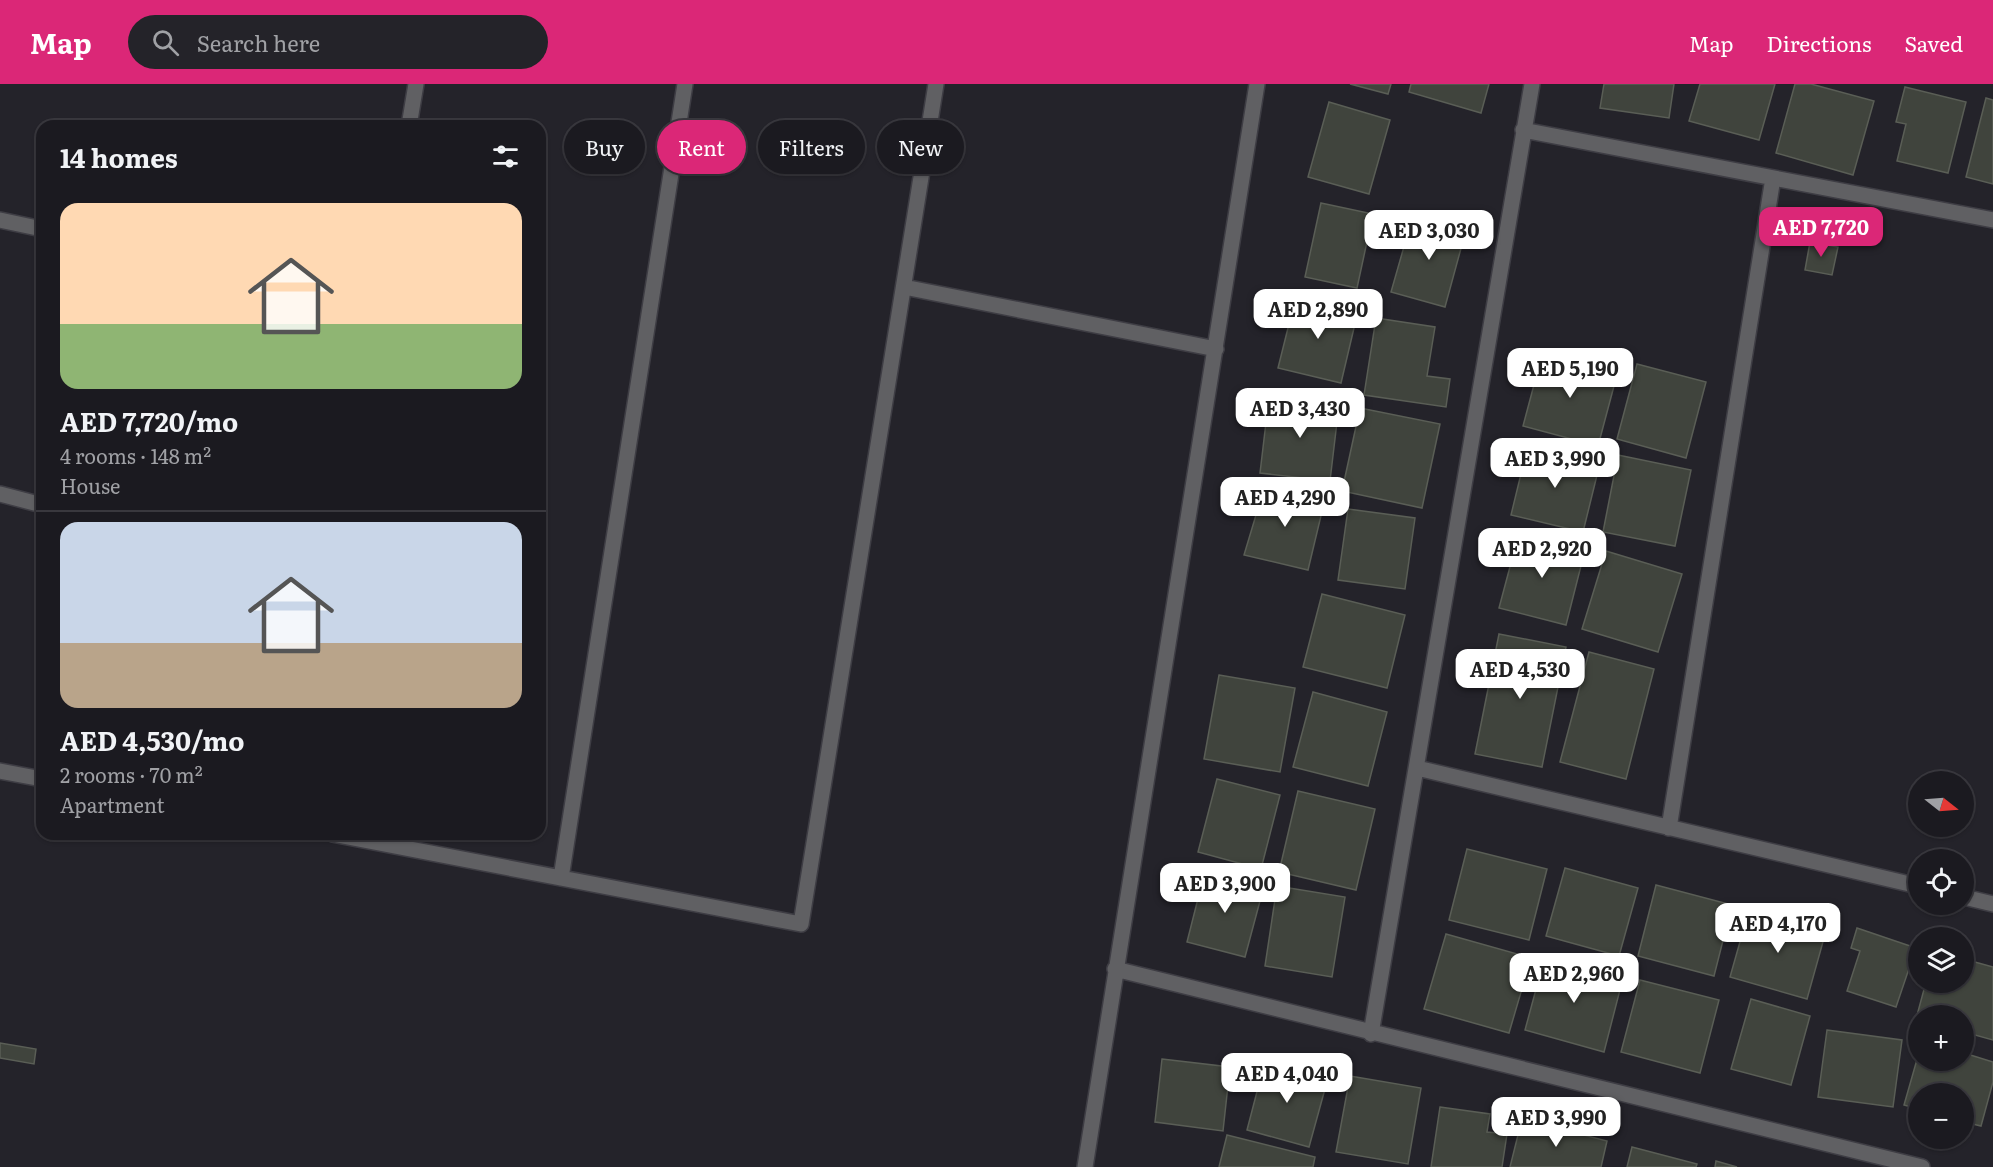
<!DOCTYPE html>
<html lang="en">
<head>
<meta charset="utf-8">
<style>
	body { margin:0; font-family:Literata,serif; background:#242329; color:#f1f3f6; height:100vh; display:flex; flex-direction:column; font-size:22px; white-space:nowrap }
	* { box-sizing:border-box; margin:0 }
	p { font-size:20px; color:#a0a1a5 }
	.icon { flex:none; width:33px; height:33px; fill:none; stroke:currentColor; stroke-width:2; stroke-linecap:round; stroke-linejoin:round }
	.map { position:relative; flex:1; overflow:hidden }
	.panel { position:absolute; left:36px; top:36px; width:510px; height:720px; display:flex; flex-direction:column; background:#1b1a20; border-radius:18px; box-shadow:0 2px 4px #0004,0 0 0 2px #39383e }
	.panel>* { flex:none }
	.top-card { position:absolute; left:564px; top:36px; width:570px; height:54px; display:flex; gap:12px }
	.needle { width:39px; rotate:107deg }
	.fabs { position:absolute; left:1908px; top:687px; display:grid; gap:12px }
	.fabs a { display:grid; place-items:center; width:66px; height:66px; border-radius:50%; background:#1b1a20; box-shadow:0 2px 4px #0004,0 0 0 2px #39383e; font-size:30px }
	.price { position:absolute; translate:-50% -51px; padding:0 14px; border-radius:12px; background:#fff; color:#222; font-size:20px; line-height:39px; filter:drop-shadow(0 2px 3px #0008) }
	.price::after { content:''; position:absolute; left:50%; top:36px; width:18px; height:14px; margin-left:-9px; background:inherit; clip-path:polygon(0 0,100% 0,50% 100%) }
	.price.current { background:#db2777; color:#fff }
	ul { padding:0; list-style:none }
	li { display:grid; align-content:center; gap:12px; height:318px; padding:0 24px }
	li+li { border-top:2px solid #39383e }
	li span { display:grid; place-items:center; height:186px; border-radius:18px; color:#555 }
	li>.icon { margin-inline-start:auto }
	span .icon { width:108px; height:108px; fill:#fffc; stroke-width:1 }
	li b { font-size:26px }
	h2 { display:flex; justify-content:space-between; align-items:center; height:72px; padding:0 24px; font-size:26px }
	.chip { padding:0 21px; border-radius:27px; background:#1b1a20; box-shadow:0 2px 4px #0004,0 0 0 2px #39383e; font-size:21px; line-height:54px }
	.chip.current { background:#db2777; color:#fff }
	header { display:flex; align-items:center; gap:36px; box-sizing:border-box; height:84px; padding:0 30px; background:#db2777; color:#fff }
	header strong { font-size:28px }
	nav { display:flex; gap:33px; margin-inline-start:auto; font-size:21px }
	.search { width:420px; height:54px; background:#242329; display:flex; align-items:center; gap:15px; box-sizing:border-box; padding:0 21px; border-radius:33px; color:#a0a1a5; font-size:22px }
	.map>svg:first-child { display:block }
	.building { fill:#40443d; stroke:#5a5e56; stroke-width:1.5 }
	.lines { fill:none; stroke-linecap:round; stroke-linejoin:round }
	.minor-casing { stroke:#3e3d44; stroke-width:18 }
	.minor { stroke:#606063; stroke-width:15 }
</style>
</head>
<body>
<header>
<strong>Map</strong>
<div class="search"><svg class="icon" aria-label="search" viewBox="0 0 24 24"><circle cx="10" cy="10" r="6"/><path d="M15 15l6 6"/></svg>Search here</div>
<nav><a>Map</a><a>Directions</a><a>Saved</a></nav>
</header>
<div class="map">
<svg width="1993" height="1083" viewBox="0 0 1993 1083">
	<rect width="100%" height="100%" fill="#24232a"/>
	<!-- building -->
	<path class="building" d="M1350,0H1391L1388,10Z
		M1411,0H1489L1481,29L1409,8Z
		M1604,0H1674L1669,34L1600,24Z
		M1700,0H1775L1759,56L1689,37Z
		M1795,0H1811L1874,17L1853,91L1776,69Z
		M1905,3L1966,18L1948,89L1897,77L1906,40L1896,38Z
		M1986,14L1993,16V100L1966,93Z
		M1329,18L1390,36L1369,110L1308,93Z
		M1321,119L1373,130L1357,204L1305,193Z
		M1413,131L1466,146L1445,223L1391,208Z
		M1810,158L1838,163L1832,191L1805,186Z
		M1296,212L1358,227L1341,299L1278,284Z
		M1376,234L1435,243L1427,292L1450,295L1446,323L1364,311Z
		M1543,267L1618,287L1598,362L1523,342Z
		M1637,280L1706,298L1686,374L1617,355Z
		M1269,313L1339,321L1330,397L1260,389Z
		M1360,324L1440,340L1422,424L1342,407Z
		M1528,361L1600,379L1583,448L1511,431Z
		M1618,371L1691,386L1675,462L1603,448Z
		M1265,401L1325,415L1308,486L1244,471Z
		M1348,425L1415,434L1405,505L1338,496Z
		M1519,449L1585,466L1566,541L1499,524Z
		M1606,467L1682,490L1658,568L1582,545Z
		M1322,510L1405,531L1387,604L1303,583Z
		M1499,550L1566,563L1542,683L1475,670Z
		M1589,568L1654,585L1626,695L1560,678Z
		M1219,591L1295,604L1280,688L1204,675Z
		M1313,608L1387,628L1368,702L1293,683Z
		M1217,695L1280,711L1261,785L1198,768Z
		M1298,707L1375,725L1356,806L1279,788Z
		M1467,765L1547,785L1529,856L1449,836Z
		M1565,784L1638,804L1619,872L1546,852Z
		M1205,787L1264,802L1245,873L1187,858Z
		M1656,801L1732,821L1714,892L1638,872Z
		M1277,802L1345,813L1332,893L1265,882Z
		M1749,826L1826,847L1807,915L1730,893Z
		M1857,844L1916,864L1896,923L1847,907L1860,867L1851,864Z
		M1446,850L1531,874L1509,949L1424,925Z
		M1545,872L1623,894L1604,968L1525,946Z
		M1964,875L1993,883V956L1964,948V932H1918V936L1916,935L1926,898H1964Z
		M1640,896L1719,916L1700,989L1621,968Z
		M1751,915L1810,932L1791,1001L1731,985Z
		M1827,946L1902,956L1893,1023L1818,1013Z
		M0,959L36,965L34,980L0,974Z
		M1964,969L1993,978V998L1981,1042L1964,1038V1010H1918V1025L1904,1021L1918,972V976H1964Z
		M1162,975L1230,983L1223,1047L1155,1038Z
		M1265,977L1328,994L1309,1063L1247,1046Z
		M1350,992L1421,1004L1408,1080L1336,1068Z
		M1440,1023L1490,1030L1487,1048L1507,1050L1502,1083H1431Z
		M1522,1035L1607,1057L1601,1083H1510Z
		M1227,1051L1315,1073L1313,1083H1219Z
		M1632,1063L1697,1080L1696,1083H1627Z
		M1716,1077L1737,1083H1715Z"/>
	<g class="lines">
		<defs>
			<path id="minor" d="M409,42L416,0
				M1523,46L1993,136
				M0,136L42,145
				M904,203L1216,265
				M0,410L42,421
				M1417,684L1918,802
				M0,687L42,695
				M1669,744L1773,94
				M332,750L801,840L936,0
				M561,794L685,0
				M1964,813L1993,820
				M1115,885L1922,1083
				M1371,950L1532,0
				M1085,1083L1257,0"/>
		</defs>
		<!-- minor casing -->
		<use href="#minor" class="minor-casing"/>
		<!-- minor -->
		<use href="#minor" class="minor"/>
	</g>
</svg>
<div class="fabs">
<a><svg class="needle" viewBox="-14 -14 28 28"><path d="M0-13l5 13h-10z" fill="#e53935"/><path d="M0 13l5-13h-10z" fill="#a0a1a5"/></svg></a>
<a><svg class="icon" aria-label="locate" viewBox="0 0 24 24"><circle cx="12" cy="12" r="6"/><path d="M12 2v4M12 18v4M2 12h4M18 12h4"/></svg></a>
<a><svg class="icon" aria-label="layers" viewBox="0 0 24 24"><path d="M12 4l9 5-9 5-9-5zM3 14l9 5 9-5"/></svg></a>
<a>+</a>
<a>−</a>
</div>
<b class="price current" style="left:1821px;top:174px">AED 7,720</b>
<b class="price" style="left:1429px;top:177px">AED 3,030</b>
<b class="price" style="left:1318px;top:256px">AED 2,890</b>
<b class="price" style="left:1570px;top:315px">AED 5,190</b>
<b class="price" style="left:1300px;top:355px">AED 3,430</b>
<b class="price" style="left:1555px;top:405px">AED 3,990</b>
<b class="price" style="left:1285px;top:444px">AED 4,290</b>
<b class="price" style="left:1542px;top:495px">AED 2,920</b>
<b class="price" style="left:1520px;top:616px">AED 4,530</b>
<b class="price" style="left:1225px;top:830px">AED 3,900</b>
<b class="price" style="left:1778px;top:870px">AED 4,170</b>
<b class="price" style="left:1574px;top:920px">AED 2,960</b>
<b class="price" style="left:1287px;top:1020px">AED 4,040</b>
<b class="price" style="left:1556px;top:1064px">AED 3,990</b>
<div class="top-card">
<a class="chip">Buy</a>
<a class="chip current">Rent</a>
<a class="chip">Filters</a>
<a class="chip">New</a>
</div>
<section class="panel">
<h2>14 homes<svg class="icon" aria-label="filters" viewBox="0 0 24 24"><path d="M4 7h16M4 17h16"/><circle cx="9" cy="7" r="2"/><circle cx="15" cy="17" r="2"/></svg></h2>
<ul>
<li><span style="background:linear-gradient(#ffd9b3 65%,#8fb573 0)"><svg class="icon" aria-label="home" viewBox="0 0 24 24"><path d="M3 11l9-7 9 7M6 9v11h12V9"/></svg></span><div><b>AED 7,720/mo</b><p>4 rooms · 148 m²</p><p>House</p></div></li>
<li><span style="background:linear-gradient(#c9d6e8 65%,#b9a48a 0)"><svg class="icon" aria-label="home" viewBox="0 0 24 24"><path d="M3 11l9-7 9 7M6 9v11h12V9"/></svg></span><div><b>AED 4,530/mo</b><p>2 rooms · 70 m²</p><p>Apartment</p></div></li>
</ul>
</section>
</div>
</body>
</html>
